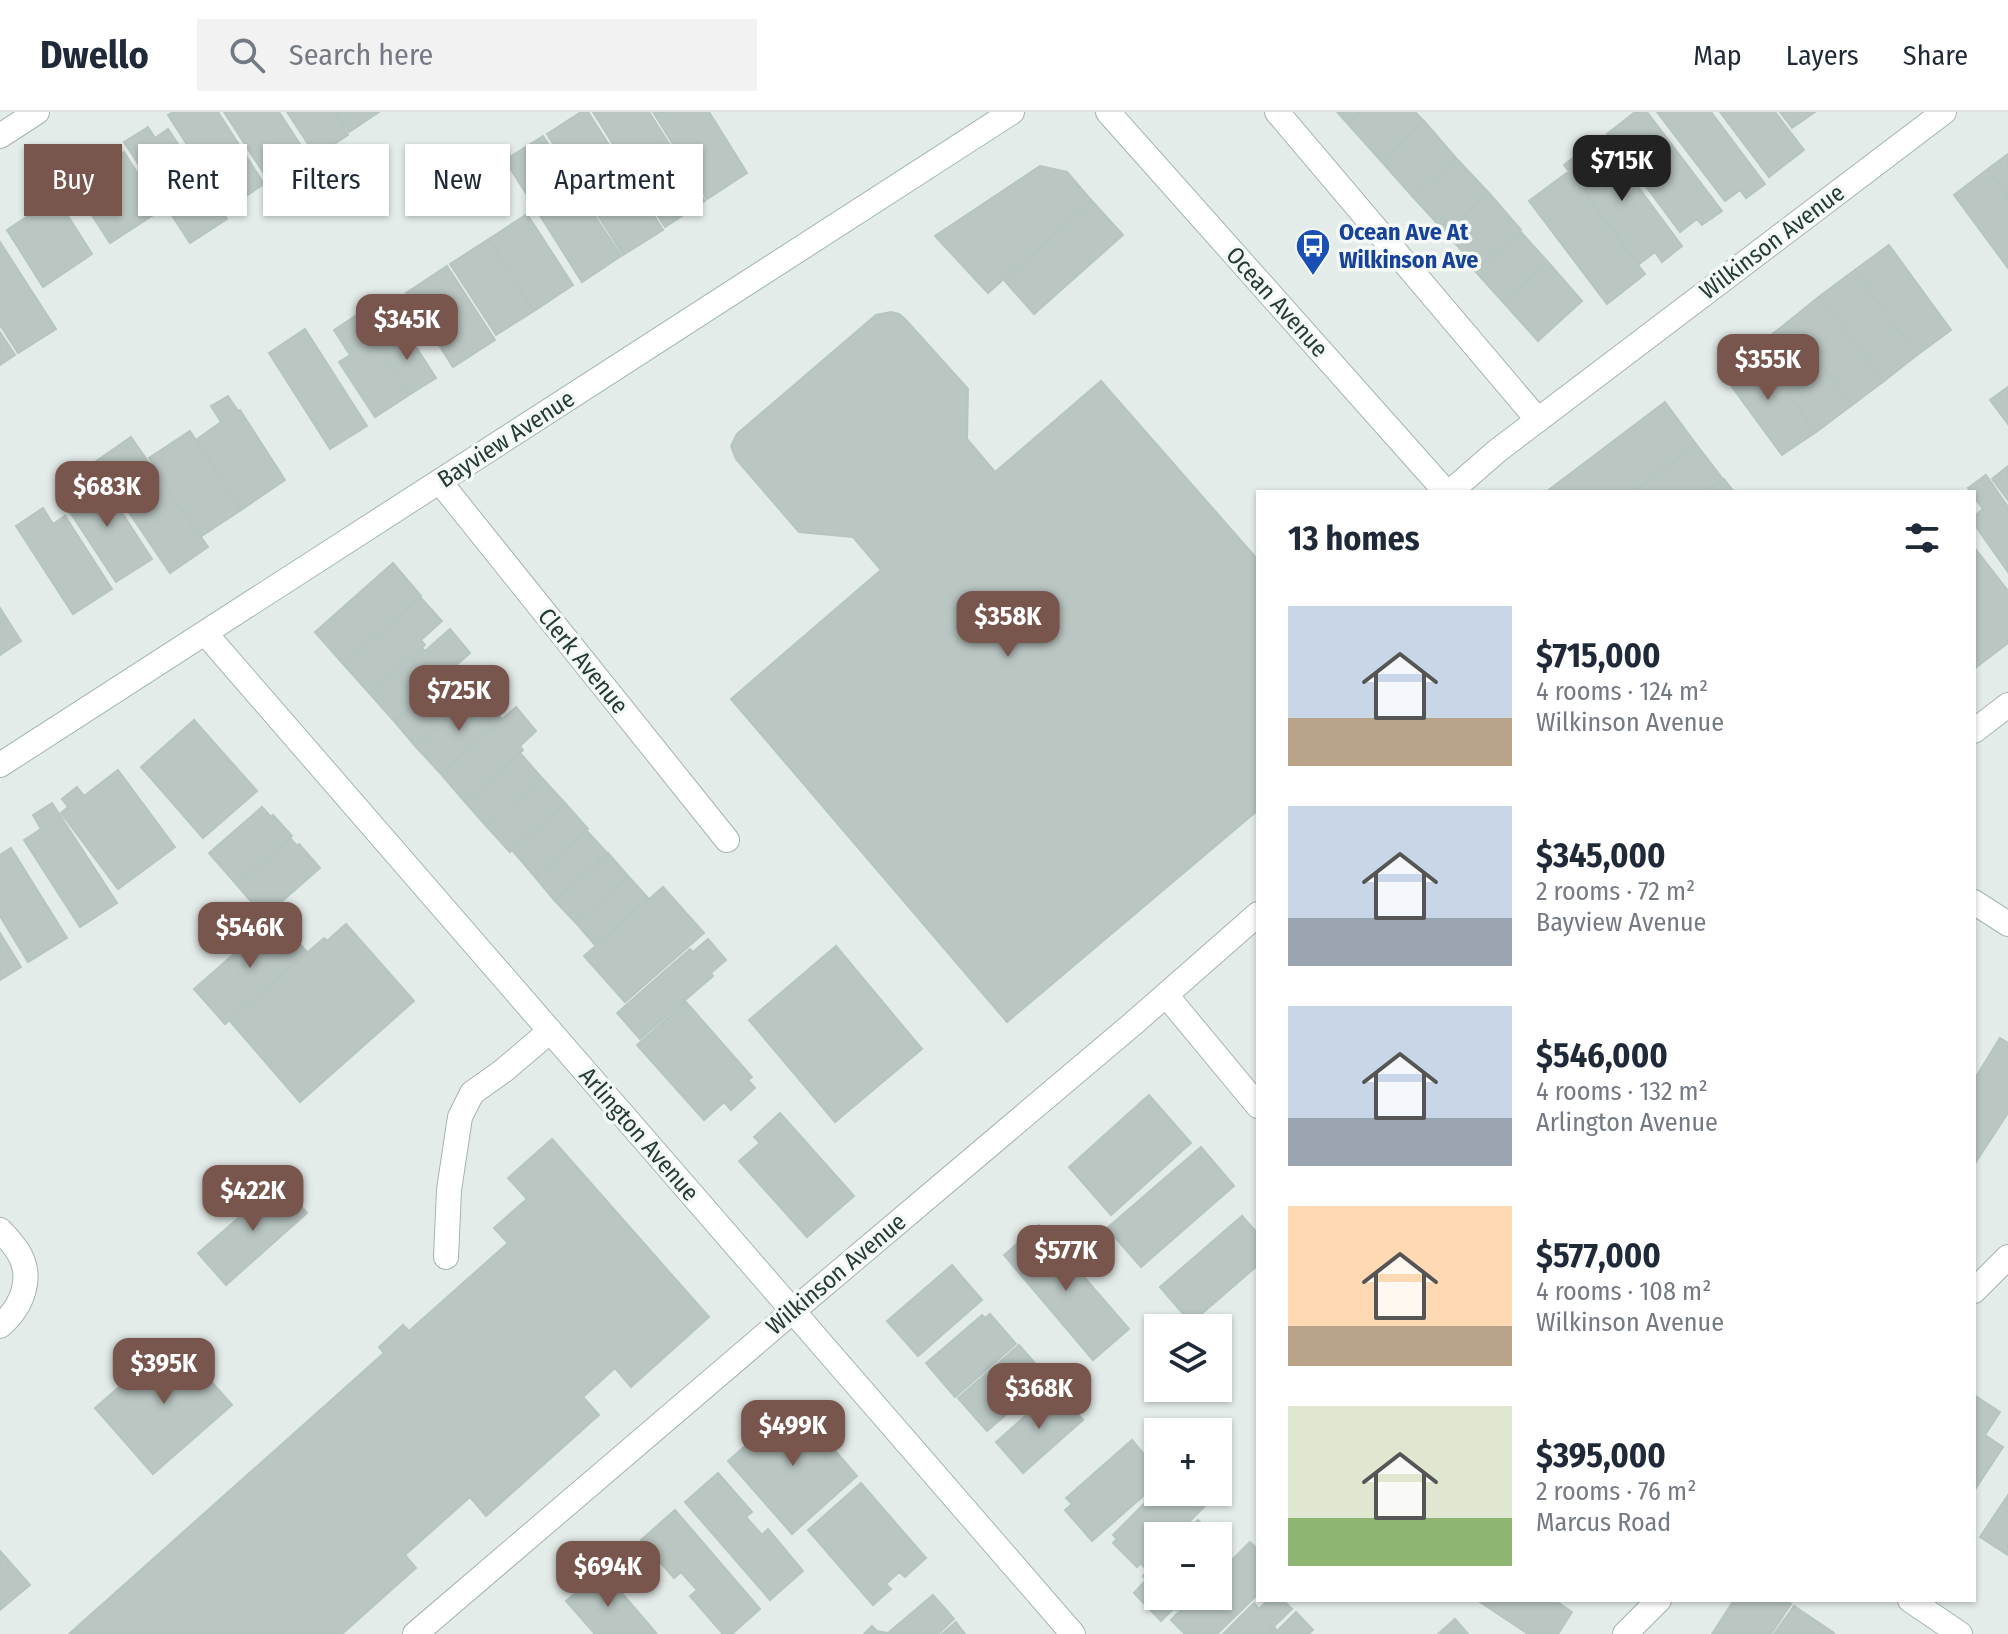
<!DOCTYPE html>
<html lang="en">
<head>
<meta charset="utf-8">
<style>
	body { margin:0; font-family:"Fira Sans Condensed",sans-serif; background:#f2f2f3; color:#1f2937; height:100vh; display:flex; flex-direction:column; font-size:30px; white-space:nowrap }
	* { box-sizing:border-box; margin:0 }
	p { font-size:26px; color:#747a83 }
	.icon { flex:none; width:44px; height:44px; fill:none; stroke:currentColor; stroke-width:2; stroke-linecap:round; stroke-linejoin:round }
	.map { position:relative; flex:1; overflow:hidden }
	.drawer { position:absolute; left:1256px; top:378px; width:720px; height:1112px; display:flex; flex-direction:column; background:#fff; border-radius:0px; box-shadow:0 2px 6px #0004 }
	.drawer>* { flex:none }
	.guide { position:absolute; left:24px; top:32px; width:760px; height:72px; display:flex; gap:16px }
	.controls { position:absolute; left:1144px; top:1202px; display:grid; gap:16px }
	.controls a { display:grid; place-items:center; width:88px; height:88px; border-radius:0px; background:#fff; box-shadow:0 2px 6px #0004; font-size:40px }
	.price { position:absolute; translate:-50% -68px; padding:0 18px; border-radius:16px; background:#78564e; color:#fff; font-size:26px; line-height:52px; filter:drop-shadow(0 2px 4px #0008) }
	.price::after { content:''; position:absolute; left:50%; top:48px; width:24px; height:18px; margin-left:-12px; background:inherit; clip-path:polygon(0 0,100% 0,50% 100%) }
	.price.on { background:#222; color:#fff }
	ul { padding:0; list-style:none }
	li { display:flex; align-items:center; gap:24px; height:200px; padding:0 32px }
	li span { display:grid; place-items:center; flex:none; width:224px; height:160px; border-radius:0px; color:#555 }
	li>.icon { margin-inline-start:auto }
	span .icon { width:96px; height:96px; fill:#fffc; stroke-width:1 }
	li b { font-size:34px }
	h2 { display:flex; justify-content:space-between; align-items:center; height:96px; padding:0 32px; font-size:34px }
	.chip { padding:0 28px; border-radius:0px; background:#fff; box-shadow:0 2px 6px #0004; font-size:28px; line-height:72px }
	.chip.on { background:#78564e; color:#fff }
	header { display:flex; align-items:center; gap:48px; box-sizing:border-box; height:112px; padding:0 40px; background:#fff; border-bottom:2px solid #e0e1e3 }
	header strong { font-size:38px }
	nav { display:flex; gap:44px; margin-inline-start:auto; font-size:28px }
	.search { width:560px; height:72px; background:#f2f2f3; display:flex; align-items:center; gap:20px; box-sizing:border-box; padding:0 28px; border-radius:0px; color:#747a83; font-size:30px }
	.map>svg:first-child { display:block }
	.building { fill:#b9c6c2; stroke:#b7c5c0; stroke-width:2 }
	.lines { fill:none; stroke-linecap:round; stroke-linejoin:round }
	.lane-casing { stroke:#a7b3b0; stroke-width:26 }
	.street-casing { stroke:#a7b3b0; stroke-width:26 }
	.secondary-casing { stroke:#a3b6b1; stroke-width:26 }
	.lane { stroke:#fff; stroke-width:24 }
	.street { stroke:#fff; stroke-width:24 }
	.secondary { stroke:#fff; stroke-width:24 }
	.labels { text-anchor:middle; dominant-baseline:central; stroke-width:7; stroke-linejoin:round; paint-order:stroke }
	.transit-label { font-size:24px; font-weight:bold; fill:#164399; stroke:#f4f9f6; text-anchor:start }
	.street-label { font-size:24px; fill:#253b36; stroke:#f4f9f6 }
</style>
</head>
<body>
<header>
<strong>Dwello</strong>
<div class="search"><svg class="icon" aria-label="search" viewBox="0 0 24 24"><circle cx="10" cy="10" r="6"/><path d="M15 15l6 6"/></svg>Search here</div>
<nav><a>Map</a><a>Layers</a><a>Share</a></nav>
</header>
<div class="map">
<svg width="2008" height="1522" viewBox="0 0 2008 1522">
	<rect width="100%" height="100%" fill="#e4ece9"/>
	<!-- building -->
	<path class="building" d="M173,0H218L264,72L228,96L168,3Z
		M224,0H279L311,49L272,74Z
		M287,0H334L348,23L316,44Z
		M336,0H379L349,20Z
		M581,0H588L663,118L623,143L547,22Z
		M593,0H649L705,89L665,115Z
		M653,0H709L747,61L707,87Z
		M1337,0H1361L1348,12Z
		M1361,0H1415L1424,9L1381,49L1348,12Z
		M1635,0H1647L1722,99L1702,113L1697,107L1680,120L1607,22Z
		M1657,0H1711L1765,72L1746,86L1740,78L1725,89Z
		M1720,0H1775L1804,38L1769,65Z
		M1780,0H1815L1792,16Z
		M1424,9L1456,46L1413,85L1381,49Z
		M148,15L155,26L168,17L227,107L190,131L124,30Z
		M543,24L621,144L582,170L505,48Z
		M1601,25L1682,134L1662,150L1655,140L1639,152L1564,53Z
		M124,40L161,98L110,131L73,74Z
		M2008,42V84L1988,57Z
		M1456,46L1489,81L1446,121L1413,85Z
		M1040,54L1067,60L1092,89L988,181L935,124Z
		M1988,57L2008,84V156L1954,83Z
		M1568,60L1645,162L1607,192L1529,89Z
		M1489,81L1521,118L1478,157L1446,121Z
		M56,85L92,142L43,175L7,118Z
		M1092,89L1123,123L1034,202L1004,168Z
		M527,102L573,173L534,199L489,127Z
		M1520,119L1548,150L1503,190L1475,159Z
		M489,127L534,199L496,223L450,152Z
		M0,130L56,217L18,241L0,213Z
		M1889,133L1951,218L1917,243L1855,158Z
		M1548,150L1582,189L1538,229L1503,190Z
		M447,154L495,228L453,255L406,181Z
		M1855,158L1917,243L1884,269L1820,184Z
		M1820,184L1884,269L1852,293L1789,209Z
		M891,200L899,202L905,207L968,277L967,327L995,360L1101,269L1258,448V698L1007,910L731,587L881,458L853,425L799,420L736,347L731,334L737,322L876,203Z
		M357,203L409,283L375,305L339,250L350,243L334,218Z
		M1789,209L1852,293L1816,320L1755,236Z
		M305,217L367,314L330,337L269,241Z
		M405,218L436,266L409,283L378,235Z
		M0,220L15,243L0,253Z
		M1755,236L1816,320L1782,343L1721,260Z
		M2008,275V312L1990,288Z
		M228,284L238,299L240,298L285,368L241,398L196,328L221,310L211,294Z
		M1665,290L1696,332L1633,380H1546Z
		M190,319L241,398L200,425L149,346Z
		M131,325L208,435L170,461L95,350Z
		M1696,332L1723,367L1706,380H1633Z
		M2008,354V388L1992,367Z
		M1986,363L2008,395V460L1974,412V404L1983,397L1974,385V380H1971L1968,376Z
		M98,364L152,447L116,470L62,388Z
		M1724,367L1734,380H1706Z
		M43,396L53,412L65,404L112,477L73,502L16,414Z
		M1974,435L2008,479V531L1974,557Z
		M393,451L421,484L344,553L315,520Z
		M420,485L442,509L421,528L425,533L370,582L344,553Z
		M0,496L21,529L0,543Z
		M450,517L470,541L394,609L370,582L422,536L425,539Z
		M456,554L478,580L416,635L394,609Z
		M478,580L502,607L441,662L416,635Z
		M516,595L536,619L520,634L523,638L465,690L441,662Z
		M194,608L257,679L203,726L141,655Z
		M520,641L542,666L487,715L465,690Z
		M118,658L175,735L118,777L61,701L68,695L62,687L77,675L84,684Z
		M542,666L565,691L510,740L487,715Z
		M52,691L117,791L80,815L24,728L41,717L33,703Z
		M565,691L588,717L535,765L512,738Z
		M262,695L271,705L273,703L292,724L237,773L209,741Z
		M586,718L608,742L555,789L535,765Z
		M290,726L297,734L299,732L320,756L264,805L237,773Z
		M11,736L67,826L28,850L0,804V743Z
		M608,741L628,764L576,811L555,789Z
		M628,764L648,786L595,833L576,811Z
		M663,775L704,821L625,890L584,844Z
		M276,805L307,840L225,912L194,877Z
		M346,812L414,889L300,990L229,908L324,826L327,829Z
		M0,821L21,855L0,868Z
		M708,827L726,848L711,861L713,864L640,927L617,901L690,837L693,840Z
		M836,834L922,937L835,1010L749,908Z
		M686,890L752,965L748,968L755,976L731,998L724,990L704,1008L637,933Z
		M2000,926L2008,931V1001L1974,1053V968Z
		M1149,983L1191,1031L1111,1103L1069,1055Z
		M780,1001L854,1084L807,1125L739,1049L760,1031L754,1025Z
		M552,1027L709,1205L631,1275L615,1256L583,1285L599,1303L486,1404L470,1385L405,1443L416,1456L342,1522H69L384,1241L379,1235L403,1213L409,1219L508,1131L494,1116L527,1087L508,1066Z
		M1201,1035L1234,1074L1141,1155L1107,1116Z
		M280,1070L307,1101L226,1173L198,1141Z
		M1242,1104L1258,1122V1153L1191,1211L1160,1175Z
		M1039,1113L1129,1217L1093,1248L1004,1143Z
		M952,1153L982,1188L918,1244L887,1209Z
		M990,1202L1016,1232L955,1285L926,1251L982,1203L985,1206Z
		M174,1227L232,1293L153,1362L95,1296Z
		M1019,1233L1048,1266L987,1319L958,1286Z
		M1059,1280L1083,1308L1023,1361L996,1330L1049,1283L1052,1286Z
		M1974,1283L2000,1300L1985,1323L2003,1335L1974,1379Z
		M794,1291L857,1364L792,1422L728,1349Z
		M1132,1328L1158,1359V1371L1092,1429L1065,1398L1072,1392L1066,1386Z
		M718,1361L752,1400L746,1405L762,1423L768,1417L803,1459L770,1488L685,1390Z
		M861,1371L926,1446L905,1465L899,1460L886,1472L891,1477L873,1493L808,1418Z
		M1218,1372L1223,1376L1175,1424H1158V1441L1144,1455L1141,1451L1137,1455L1113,1431L1117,1427L1113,1423L1158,1378V1380H1218Z
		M2008,1383V1443L1980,1425Z
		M675,1398L760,1497L732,1522H723L690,1484L697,1478L681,1460L674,1466L641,1428Z
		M1198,1408L1214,1424H1182Z
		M1218,1428L1231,1442L1218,1455Z
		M1250,1430L1258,1438V1482L1217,1522H1185L1171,1508L1195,1484H1218V1462Z
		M0,1439L30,1473L0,1498Z
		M1158,1448V1484H1190L1176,1498L1174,1496L1161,1509L1134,1481L1146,1468L1143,1464Z
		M602,1458L657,1522H595L566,1489Z
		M933,1483L954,1507L938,1522H864L872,1514L877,1519L888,1521Z
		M1268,1488H1283L1292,1497L1266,1522H1223L1254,1491L1259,1497Z
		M1477,1488H1554L1572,1500L1558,1522H1528Z
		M1734,1488H1785L1791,1492L1771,1522H1712Z
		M1794,1494L1834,1521L1833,1522H1774Z
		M1296,1500L1313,1518L1308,1522H1268L1275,1516L1277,1519Z
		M1455,1507L1468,1522H1438Z
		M956,1510L965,1522H942Z"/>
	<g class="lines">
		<defs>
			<path id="lane" d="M1277,0L1538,308
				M446,1145L449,1078L460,1005L472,981L503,959L550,919"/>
			<path id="street" d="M0,24L37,0
				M440,370L727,728
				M1450,380L1497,339L1944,0
				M1974,619L2008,593
				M1166,883L1258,994
				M0,1118C6,1124 12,1131 17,1138C35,1165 22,1195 0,1214
				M1974,1179L2008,1145
				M1910,1488L1960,1522
				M415,1522L793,1199L1135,910L1258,802
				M1625,1522L1659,1488"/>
			<path id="secondary" d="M1108,0L1446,380
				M205,521L1073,1522
				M0,653L1012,0
				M1974,790L2008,812"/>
		</defs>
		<!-- lane casing -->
		<use href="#lane" class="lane-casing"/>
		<!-- street casing -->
		<use href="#street" class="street-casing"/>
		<!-- secondary casing -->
		<use href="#secondary" class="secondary-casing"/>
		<!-- lane -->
		<use href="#lane" class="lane"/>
		<!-- street -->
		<use href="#street" class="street"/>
		<!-- secondary -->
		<use href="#secondary" class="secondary"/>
	</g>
	<!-- icons -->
	<defs>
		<symbol id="bus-pin" viewBox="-11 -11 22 30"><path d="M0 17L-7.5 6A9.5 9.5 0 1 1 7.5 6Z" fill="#1a4fb4" stroke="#f4f9f6"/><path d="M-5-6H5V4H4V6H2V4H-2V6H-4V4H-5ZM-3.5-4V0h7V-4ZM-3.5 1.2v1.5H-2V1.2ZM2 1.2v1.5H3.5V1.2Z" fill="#fff"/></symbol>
	</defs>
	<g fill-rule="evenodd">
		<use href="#bus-pin" x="1293" y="114" width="40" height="54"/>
	</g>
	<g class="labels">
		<!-- transit labels -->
		<g class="transit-label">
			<text x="1339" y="120">Ocean Ave At<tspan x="1339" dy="28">Wilkinson Ave</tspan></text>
		</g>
		<!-- street labels -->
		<g class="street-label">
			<text transform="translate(1772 130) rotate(-37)">Wilkinson Avenue</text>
			<text transform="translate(1277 190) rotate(48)">Ocean Avenue</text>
			<text transform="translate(506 327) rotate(-33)">Bayview Avenue</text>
			<text transform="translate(583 549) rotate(51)">Clerk Avenue</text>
			<text transform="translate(639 1022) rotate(49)">Arlington Avenue</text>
			<text transform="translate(836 1162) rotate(-40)">Wilkinson Avenue</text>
		</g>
	</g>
</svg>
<div class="controls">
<a><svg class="icon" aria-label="layers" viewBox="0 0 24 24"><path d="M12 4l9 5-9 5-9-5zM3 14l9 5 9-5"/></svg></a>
<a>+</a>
<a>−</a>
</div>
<b class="price on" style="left:1622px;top:91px">$715K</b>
<b class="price" style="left:407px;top:250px">$345K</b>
<b class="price" style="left:1768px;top:290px">$355K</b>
<b class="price" style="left:107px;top:417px">$683K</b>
<b class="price" style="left:1008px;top:547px">$358K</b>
<b class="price" style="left:459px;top:621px">$725K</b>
<b class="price" style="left:250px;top:858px">$546K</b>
<b class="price" style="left:253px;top:1121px">$422K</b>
<b class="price" style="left:1066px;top:1181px">$577K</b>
<b class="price" style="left:164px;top:1294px">$395K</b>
<b class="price" style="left:1039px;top:1319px">$368K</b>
<b class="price" style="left:793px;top:1356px">$499K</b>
<b class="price" style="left:608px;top:1497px">$694K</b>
<div class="guide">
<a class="chip on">Buy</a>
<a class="chip">Rent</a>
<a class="chip">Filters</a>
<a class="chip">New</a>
<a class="chip">Apartment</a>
</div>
<section class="drawer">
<h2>13 homes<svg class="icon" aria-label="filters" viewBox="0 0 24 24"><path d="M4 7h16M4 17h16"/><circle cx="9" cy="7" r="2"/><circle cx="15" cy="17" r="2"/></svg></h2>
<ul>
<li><span style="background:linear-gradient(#c9d6e8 70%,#b9a48a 0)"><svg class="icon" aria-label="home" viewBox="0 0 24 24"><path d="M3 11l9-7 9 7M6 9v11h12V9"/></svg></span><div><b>$715,000</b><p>4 rooms · 124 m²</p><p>Wilkinson Avenue</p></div></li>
<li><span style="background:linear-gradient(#c9d6e8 70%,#9aa5b1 0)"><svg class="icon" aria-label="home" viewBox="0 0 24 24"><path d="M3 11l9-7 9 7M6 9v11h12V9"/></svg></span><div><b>$345,000</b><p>2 rooms · 72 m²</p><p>Bayview Avenue</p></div></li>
<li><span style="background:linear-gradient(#c9d6e8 70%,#9aa5b1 0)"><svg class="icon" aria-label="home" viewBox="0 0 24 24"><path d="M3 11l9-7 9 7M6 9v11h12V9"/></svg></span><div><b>$546,000</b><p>4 rooms · 132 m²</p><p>Arlington Avenue</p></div></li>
<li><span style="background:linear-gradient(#ffd9b3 75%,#b9a48a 0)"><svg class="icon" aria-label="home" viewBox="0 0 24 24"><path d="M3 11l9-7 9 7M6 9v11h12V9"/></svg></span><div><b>$577,000</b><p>4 rooms · 108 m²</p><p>Wilkinson Avenue</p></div></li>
<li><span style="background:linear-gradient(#dfe7d0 70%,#8fb573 0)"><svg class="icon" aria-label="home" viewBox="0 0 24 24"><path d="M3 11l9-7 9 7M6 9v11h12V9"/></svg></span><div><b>$395,000</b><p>2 rooms · 76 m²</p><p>Marcus Road</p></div></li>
</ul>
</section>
</div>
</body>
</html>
